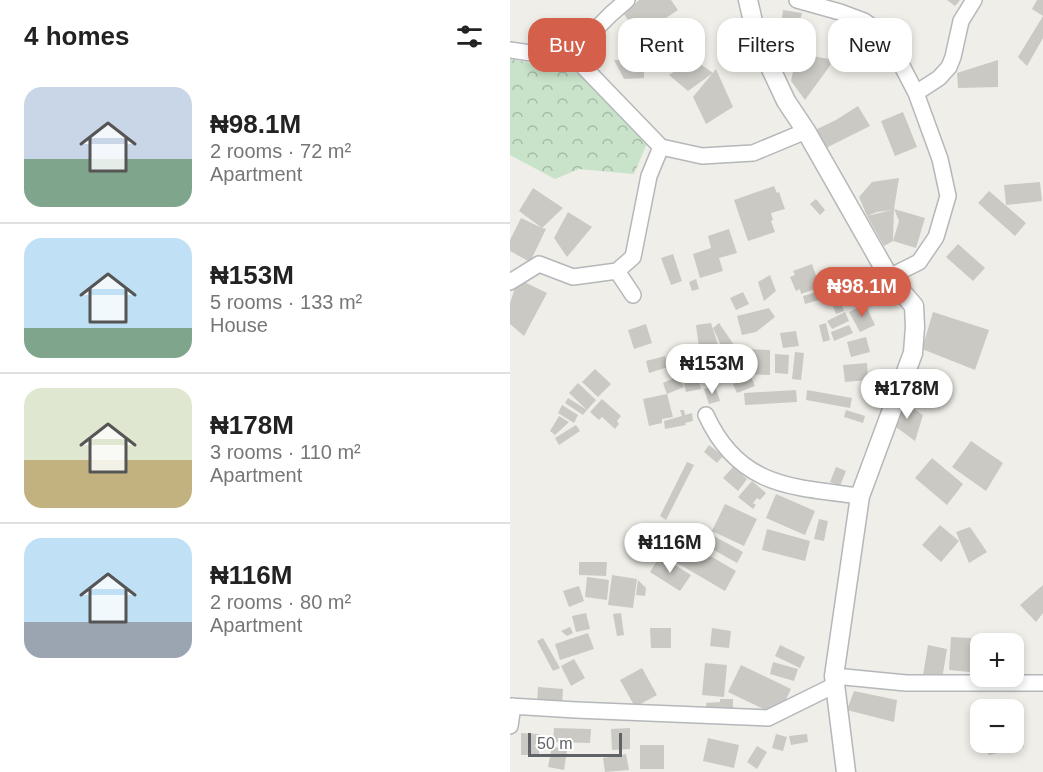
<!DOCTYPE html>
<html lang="en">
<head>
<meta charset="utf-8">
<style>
	body { margin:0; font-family:Arial,sans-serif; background:#f2f2f2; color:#222; height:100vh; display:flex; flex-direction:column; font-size:22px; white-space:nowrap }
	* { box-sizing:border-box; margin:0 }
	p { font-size:20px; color:#767676 }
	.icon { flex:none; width:33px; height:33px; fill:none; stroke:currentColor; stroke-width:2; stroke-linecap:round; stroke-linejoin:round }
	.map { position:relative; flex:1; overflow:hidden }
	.drawer { display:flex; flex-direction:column; background:#fff; width:510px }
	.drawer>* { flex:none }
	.banner { position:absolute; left:18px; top:18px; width:424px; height:54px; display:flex; gap:12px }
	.buttons { position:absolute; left:460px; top:633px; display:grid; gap:12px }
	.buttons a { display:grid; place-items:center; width:54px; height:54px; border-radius:12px; background:#fff; box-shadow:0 3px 9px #0003; font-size:30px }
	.scale { position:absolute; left:18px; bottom:15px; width:94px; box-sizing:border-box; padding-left:6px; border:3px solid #5f6266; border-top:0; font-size:16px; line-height:21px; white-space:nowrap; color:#5f6266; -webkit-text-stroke:4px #fff; paint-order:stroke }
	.price { position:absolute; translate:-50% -51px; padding:0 14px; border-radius:21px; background:#fff; color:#222; font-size:20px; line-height:39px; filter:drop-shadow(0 2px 3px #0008) }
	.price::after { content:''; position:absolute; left:50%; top:36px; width:18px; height:14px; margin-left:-9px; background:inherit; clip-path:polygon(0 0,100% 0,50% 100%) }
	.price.current { background:#d45f4a; color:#fff }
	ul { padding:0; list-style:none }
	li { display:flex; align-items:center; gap:18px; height:150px; padding:0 24px }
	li+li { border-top:2px solid #e0e0e0 }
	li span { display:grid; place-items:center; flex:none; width:168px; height:120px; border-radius:18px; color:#555 }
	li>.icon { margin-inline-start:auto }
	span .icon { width:72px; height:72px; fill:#fffc; stroke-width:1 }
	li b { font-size:26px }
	h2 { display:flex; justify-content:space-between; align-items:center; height:72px; padding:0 24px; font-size:26px }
	.tag { padding:0 21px; border-radius:18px; background:#fff; box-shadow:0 3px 9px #0003; font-size:21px; line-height:54px }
	.tag.current { background:#d45f4a; color:#fff }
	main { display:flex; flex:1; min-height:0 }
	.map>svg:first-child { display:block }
	.forest { fill:url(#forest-crowns) }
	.building { fill:#cbc9c4; fill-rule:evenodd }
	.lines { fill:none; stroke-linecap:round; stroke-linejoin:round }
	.minor-casing { stroke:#b5b7ba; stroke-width:18 }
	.tertiary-casing { stroke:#b5b7ba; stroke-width:21 }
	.minor { stroke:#fff; stroke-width:15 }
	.tertiary { stroke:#fff; stroke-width:18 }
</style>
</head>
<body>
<main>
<section class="drawer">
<h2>4 homes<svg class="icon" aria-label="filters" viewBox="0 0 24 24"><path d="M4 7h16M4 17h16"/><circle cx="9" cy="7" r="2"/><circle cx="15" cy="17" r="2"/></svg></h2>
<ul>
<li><span style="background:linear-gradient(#c9d6e8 60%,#7fa58c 0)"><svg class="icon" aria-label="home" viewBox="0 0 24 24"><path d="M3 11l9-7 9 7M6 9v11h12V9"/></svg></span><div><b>₦98.1M</b><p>2 rooms · 72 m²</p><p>Apartment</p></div></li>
<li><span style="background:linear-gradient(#bfe0f5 75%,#7fa58c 0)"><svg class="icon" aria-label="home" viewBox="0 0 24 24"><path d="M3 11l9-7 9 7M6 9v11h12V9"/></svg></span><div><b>₦153M</b><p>5 rooms · 133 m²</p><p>House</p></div></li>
<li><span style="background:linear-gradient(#dfe7d0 60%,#c2b280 0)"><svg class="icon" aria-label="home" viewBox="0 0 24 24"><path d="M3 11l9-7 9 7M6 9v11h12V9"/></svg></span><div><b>₦178M</b><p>3 rooms · 110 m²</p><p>Apartment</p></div></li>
<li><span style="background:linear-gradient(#bfe0f5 70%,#9aa5b1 0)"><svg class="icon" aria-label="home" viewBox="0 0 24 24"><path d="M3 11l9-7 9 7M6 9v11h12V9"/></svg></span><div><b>₦116M</b><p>2 rooms · 80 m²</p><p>Apartment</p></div></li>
</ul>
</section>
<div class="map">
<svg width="533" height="772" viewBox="0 0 533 772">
	<defs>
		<pattern id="forest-crowns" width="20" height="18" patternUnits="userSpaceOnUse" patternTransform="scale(1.5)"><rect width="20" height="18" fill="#c8e3ca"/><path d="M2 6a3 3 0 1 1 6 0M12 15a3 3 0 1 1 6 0" fill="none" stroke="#a6bba8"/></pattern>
	</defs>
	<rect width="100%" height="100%" fill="#efeee8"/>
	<!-- forest -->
	<path class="forest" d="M0,59L69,73L138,141L124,174L69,169L45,179L0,155Z"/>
	<!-- building -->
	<path class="building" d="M129,0H161L168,10L129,36L114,14Z
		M437,0H450L445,6Z
		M527,0H533V16L522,9Z
		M273,10L292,13L281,54L270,35Z
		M533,16V38L517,66L508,57Z
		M170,20L189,48L151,70L142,44Z
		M345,35L371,52L358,71L332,54Z
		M287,53L324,60L295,100L281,81Z
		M183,59L203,73L178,91L159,75Z
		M104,60H134V78L114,79Z
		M488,60V87L448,88L447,73Z
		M206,69L223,107L196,124L183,97Z
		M348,106L360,126L314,149L305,130L326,120Z
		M393,112L407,147L385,156L371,121Z
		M389,178L384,209L415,218L406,248L383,241L374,246L357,216L382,210L367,212L357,216L349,197L362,182ZM384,209L389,221L383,241Z
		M530,182L532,201L496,205L494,185Z
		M264,186L267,193L269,192L275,209L261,213L263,220L261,221L265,232L238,241L224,200Z
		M23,188L53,208L32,228L36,229L20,262L0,251V240L11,218L32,228L9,211Z
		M479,191L516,223L505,236L468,203Z
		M306,199L315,210L310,215L300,204Z
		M58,212L82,227L57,257L44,238Z
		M219,229L227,253L209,258L213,271L190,278L183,254L201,248L198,236Z
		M448,244L475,268L463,281L436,257Z
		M163,254L172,281L161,285L151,258Z
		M302,264L310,287L291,294L290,289L286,291L280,277L285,275L283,271Z
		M260,275L266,291L254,301L248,282Z
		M8,279L37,293L14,336L0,324V303Z
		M186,279L189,289L182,291L179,282Z
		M351,283L354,294L330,301L334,311L326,314L321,301L330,298L327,290Z
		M314,290L316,298L295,304L293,296Z
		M233,292L239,304L226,310L220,298Z
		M355,304L365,325L350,332L339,312Z
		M259,308L265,317L246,332L232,335L227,316Z
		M335,312L339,321L322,329L317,321Z
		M423,312L479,330L465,370L412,349Z
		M201,323L210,351L190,355L186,325Z
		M209,323L224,345L214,352L203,328Z
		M316,323L320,340L313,342L309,325Z
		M136,324L142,343L124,349L118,330Z
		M339,325L343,333L324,341L321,332Z
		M286,331L289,346L273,348L270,333Z
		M356,337L360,352L341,357L337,342Z
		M234,349L260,350V375L234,374Z
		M285,352L294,353L291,380L282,379Z
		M265,354L279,355L278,374L265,373Z
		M155,356L158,367L139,373L136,361Z
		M184,361L191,389L176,392L171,370L177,369L176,363Z
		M357,363L358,380L335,382L333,365Z
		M85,369L101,384L88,397L72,382Z
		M169,376L174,387L157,394L153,383Z
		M241,377L245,386L227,393L223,384Z
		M68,383L86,400L77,410L59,393Z
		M205,385L210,401L199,404L194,389Z
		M286,390L287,402L235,405L234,393Z
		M297,390L342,398L340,408L296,400Z
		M157,394L163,417L152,419V423L139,426L133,399Z
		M58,398L77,410L73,415L55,403Z
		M92,399L111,416L107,421L109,424L105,429L92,417L89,420L80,412Z
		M392,401L413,415L405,441L378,421Z
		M52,405L68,415L64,423L48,413Z
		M170,410H174L175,415L182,413L183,421L175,423L176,425L155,429L154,421L172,416Z
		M336,410L355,416L353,423L334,417Z
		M49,416L59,422L45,435L40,431Z
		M66,425L70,431L49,445L45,438Z
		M461,441L493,463L476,491L442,467Z
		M199,445L213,456L207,463L194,452Z
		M422,458L453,484L437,505L405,478Z
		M177,462L184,465L156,520L150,516Z
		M223,467L237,479L228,491L213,478Z
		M326,467L336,471L330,486L320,482Z
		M242,481L256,493L250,500L247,498L243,503L246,505L243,509L228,497Z
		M266,494L305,511L295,535L256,518Z
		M215,504L247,519L234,546L202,531Z
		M309,519L318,521L314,541L304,539Z
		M430,525L449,541L431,562L412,545Z
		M460,527L477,552L459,563L446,532Z
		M257,529L300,541L295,561L252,550Z
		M200,534L233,552L227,563L195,545Z
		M173,540L226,571L215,591L162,560Z
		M150,556L181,575L170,591L140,572Z
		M69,562H97L96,576L69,575Z
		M102,575L127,579L123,608L98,605Z
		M77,577L99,580L97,600L75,597Z
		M128,580L136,588L135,596L126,595Z
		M533,585V613L526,622L510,605Z
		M69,586L74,601L59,607L53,591Z
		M76,613L80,629L66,632L62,616Z
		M111,613L114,635L107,636L103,614Z
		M60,627L63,633L57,636L51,631Z
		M140,628H161V648H141Z
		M202,628L221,631L219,648L200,646Z
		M78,633L84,649L50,660L45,644Z
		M441,637L461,638L460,672L439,670Z
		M33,638L50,668L43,671L27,641Z
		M270,645L295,657L290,668L265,656Z
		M418,645L437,649L432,679L413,675Z
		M64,659L75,678L61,686L51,666Z
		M263,662L288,669L284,681L260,674Z
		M195,663L217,665L214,697L192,695Z
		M231,665L281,689L268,716L218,692Z
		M132,668L147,695L125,707L110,680Z
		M28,687L53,689L52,706L27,704Z
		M344,691L387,700L384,722L337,710Z
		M210,699H223V709L197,711L196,703L210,702Z
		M489,699L495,710H471V724L465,710Z
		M504,724L514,747L479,755L470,742H504Z
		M44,728L81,729L80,743L43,742Z
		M120,728V749L102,750L101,729Z
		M11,733L29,734V755H11Z
		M266,734L277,737L273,751L262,748Z
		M297,734L298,742L281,745L279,736Z
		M198,738L229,745L224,768L193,761Z
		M130,745H154V769H130Z
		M42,746L50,748V750L57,751L54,770L38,767Z
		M247,746L257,752L247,769L237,762Z
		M116,754L119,770L95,772L93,758Z"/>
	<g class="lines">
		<defs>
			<path id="minor" d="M287,0L330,12L354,21L377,37L406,93L430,159L438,196L426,237L409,262L379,277
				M0,50L67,60L151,147L192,156L243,153L296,131
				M67,60L85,30L101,14L117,0
				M406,93L429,78L439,67L443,57L451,21L464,0
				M107,271L123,295
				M0,282L29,264L63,277L107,271L123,257L139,176L151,147
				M196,415C229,487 281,487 350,496
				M324,676L396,683H533
				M0,706L66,710L258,718L325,685
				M0,726L3,706"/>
			<path id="tertiary" d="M238,0L247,39L276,101L296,131L379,277L404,306L405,327L403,353L350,496L324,676L336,772"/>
		</defs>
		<!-- minor casing -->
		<use href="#minor" class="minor-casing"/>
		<!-- tertiary casing -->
		<use href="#tertiary" class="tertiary-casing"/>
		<!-- minor -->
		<use href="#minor" class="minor"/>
		<!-- tertiary -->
		<use href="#tertiary" class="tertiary"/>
	</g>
</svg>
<div class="buttons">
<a>+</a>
<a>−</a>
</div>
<div class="scale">50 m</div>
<b class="price current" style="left:352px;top:318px">₦98.1M</b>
<b class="price" style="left:202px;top:395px">₦153M</b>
<b class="price" style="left:397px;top:420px">₦178M</b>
<b class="price" style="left:160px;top:574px">₦116M</b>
<div class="banner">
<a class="tag current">Buy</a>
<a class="tag">Rent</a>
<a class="tag">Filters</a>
<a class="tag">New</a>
</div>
</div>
</main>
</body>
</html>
